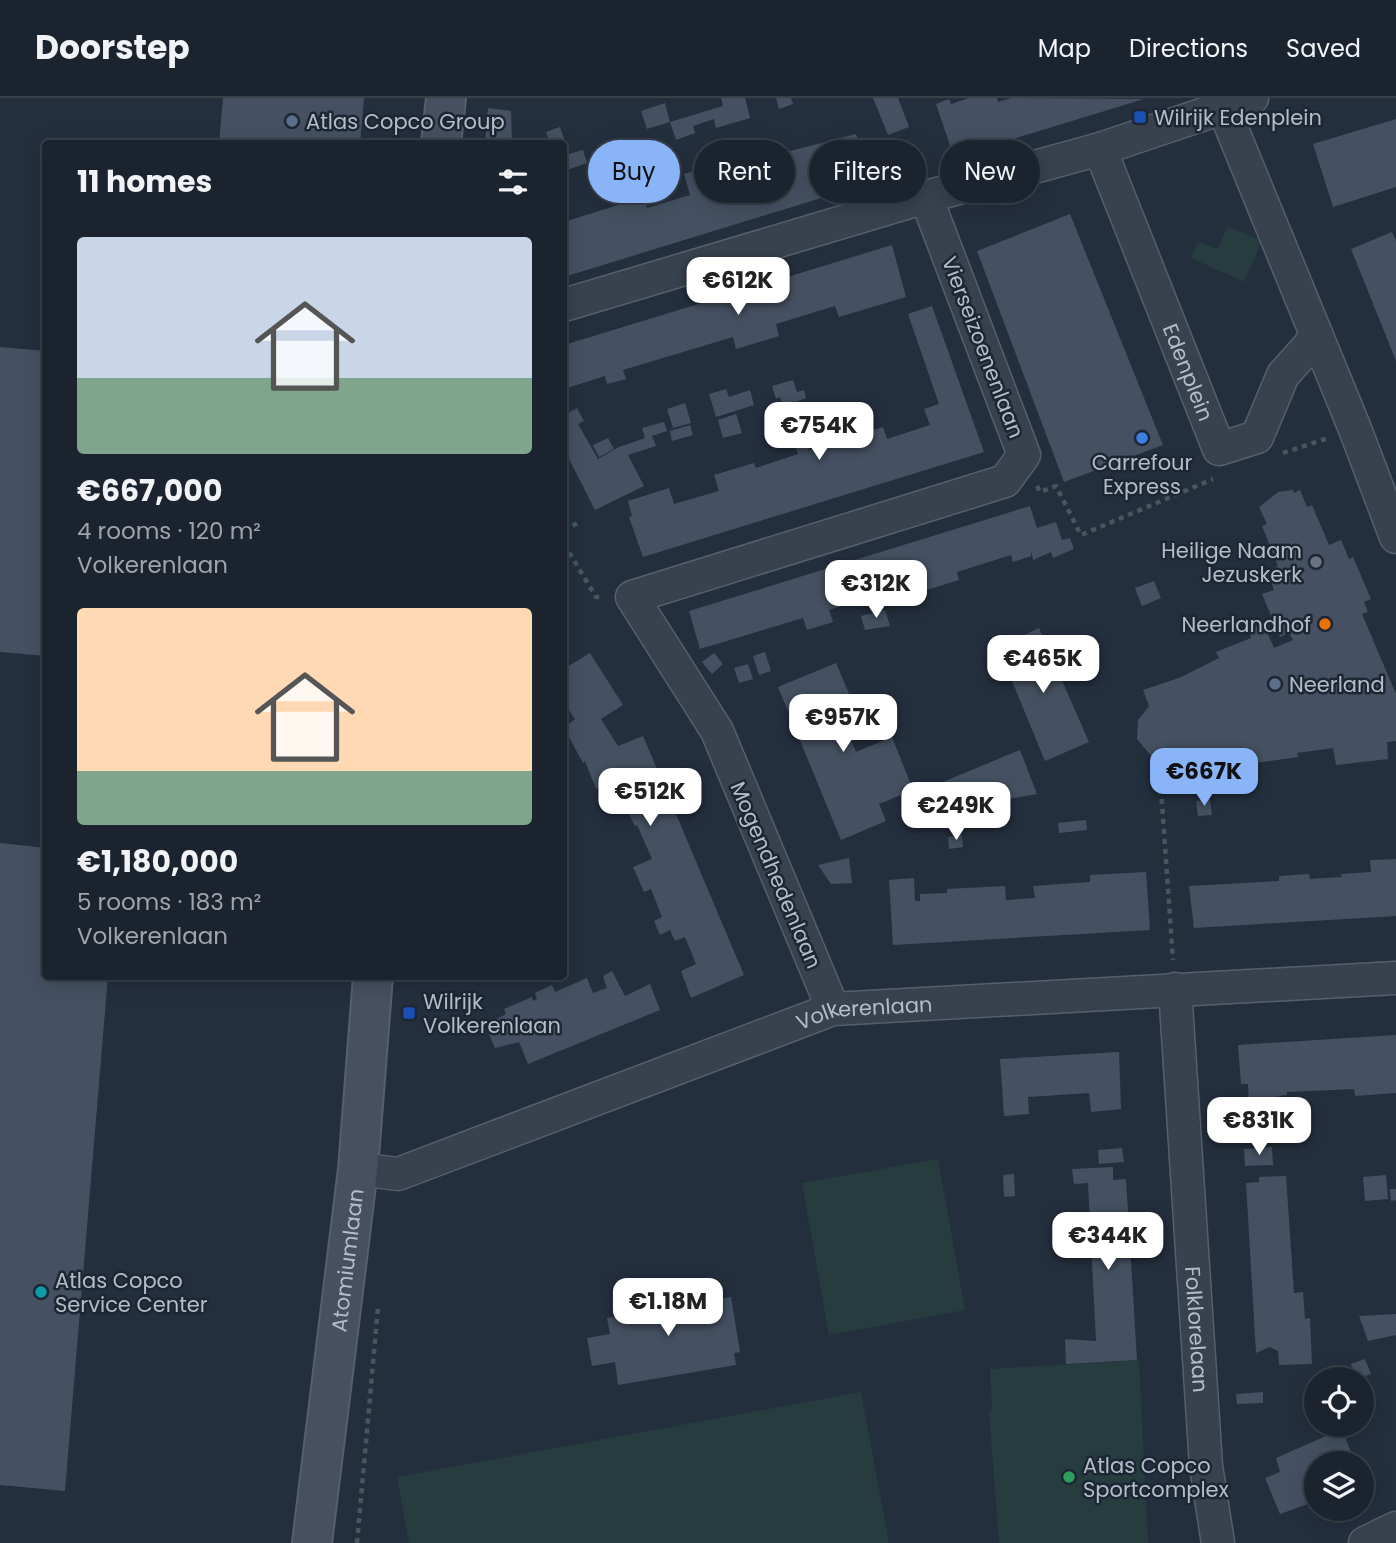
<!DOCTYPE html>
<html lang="en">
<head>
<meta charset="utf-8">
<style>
	body { margin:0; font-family:Poppins,sans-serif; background:#242b36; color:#f1f3f6; height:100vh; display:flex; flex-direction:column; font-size:26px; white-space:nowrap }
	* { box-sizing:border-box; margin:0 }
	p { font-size:23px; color:#a0a4aa }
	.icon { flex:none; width:38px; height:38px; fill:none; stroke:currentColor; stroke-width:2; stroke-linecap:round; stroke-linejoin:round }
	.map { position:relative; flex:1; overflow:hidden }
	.sheet { position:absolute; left:42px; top:42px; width:525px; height:840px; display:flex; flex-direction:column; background:#1b232e; border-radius:7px; box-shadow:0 4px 18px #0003,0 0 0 2px #39404a }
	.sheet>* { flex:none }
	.banner { position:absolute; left:588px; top:42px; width:665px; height:63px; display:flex; gap:14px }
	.controls { position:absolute; left:1304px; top:1269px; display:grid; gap:14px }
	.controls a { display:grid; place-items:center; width:70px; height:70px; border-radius:50%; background:#1b232e; box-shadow:0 4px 18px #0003,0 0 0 2px #39404a; font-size:35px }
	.price { position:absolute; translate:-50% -60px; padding:0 16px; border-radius:14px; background:#fff; color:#222; font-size:23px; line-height:46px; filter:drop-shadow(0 2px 4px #0008) }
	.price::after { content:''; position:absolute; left:50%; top:42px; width:21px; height:16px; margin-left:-10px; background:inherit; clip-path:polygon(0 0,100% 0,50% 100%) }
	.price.current { background:#8ab4f8; color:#111 }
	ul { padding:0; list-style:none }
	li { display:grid; align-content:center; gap:14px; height:371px; padding:0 35px }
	li span { display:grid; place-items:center; height:217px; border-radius:7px; color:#555 }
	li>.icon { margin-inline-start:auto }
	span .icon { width:126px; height:126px; fill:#fffc; stroke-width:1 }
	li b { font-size:30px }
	h2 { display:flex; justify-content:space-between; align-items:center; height:84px; padding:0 35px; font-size:30px }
	.chip { padding:0 24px; border-radius:32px; background:#1b232e; box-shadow:0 4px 18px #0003,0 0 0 2px #39404a; font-size:24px; line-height:63px }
	.chip.current { background:#8ab4f8; color:#111 }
	header { display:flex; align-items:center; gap:42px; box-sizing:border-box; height:98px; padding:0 35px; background:#1b232e; border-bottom:2px solid #39404a }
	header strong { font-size:33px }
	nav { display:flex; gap:38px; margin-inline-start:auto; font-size:24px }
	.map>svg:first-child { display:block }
	.green { fill:#263c3f }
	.building { fill:#455162 }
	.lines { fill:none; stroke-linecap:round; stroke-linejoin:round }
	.street-casing { stroke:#565f6c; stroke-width:35 }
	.secondary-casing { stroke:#565f6c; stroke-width:42 }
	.path { stroke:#44595c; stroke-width:4.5; stroke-dasharray:5 5; stroke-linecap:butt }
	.street { stroke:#38414e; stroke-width:32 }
	.secondary { stroke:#465061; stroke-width:38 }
	.transit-dot { fill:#1a4fb4; stroke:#1d2633; stroke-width:2.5 }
	.service-dot { fill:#5c6f8a; stroke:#1d2633; stroke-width:2.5 }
	.shop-dot { fill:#3f7fe0; stroke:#1d2633; stroke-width:2.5 }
	.worship-dot { fill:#6b7280; stroke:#1d2633; stroke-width:2.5 }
	.food-dot { fill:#e8710a; stroke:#1d2633; stroke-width:2.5 }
	.culture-dot { fill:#0f9aa8; stroke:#1d2633; stroke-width:2.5 }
	.leisure-dot { fill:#2e9e5b; stroke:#1d2633; stroke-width:2.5 }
	.labels { text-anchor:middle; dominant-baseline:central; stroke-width:5; stroke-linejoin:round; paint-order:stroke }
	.poi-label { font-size:21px; fill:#b4bcc9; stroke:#1d2633; text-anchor:start }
	.street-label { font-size:21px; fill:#b4bcc9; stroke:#1d2633 }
</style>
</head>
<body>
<header>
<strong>Doorstep</strong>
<nav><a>Map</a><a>Directions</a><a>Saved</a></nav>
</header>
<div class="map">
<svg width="1396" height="1445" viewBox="0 0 1396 1445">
	<rect width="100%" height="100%" fill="#242f3e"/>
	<!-- green -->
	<path class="green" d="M1228,128L1262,143L1244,184L1191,160L1198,143L1217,151Z
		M938,1061L965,1212L829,1237L802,1085Z
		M1139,1262L1148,1445H999L989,1313L992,1312L990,1271Z
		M861,1294L889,1445H409L397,1379Z"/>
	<!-- building -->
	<path class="building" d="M223,0H364L360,46H219Z
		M721,0H745L750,20L716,30L714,21L693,28L695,35L676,42L670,24L723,8Z
		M776,0H791L793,6L779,11Z
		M873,0H898L909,29L888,37Z
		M969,0H997L998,4L1011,0L1144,1L954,59L936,6L949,1L951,6Z
		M665,5L670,24L647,31L641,13Z
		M488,10L511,13L512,46H485Z
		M1396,21V89L1333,109L1313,46Z
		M560,29L569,56L583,52L587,65L564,73V46H550L546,34Z
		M856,36L873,84L564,179V124L644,99L647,110L690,97L684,76L705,70L707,81L730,74L733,84L775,71L771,58Z
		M1070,116L1163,347L1064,384L977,153Z
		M1392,134L1396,143V263L1351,151Z
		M892,147L906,199L839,219L835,208L776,226L779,238L736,251L733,239L623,272L626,281L607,286L605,278L564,291V247Z
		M932,208L984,354L643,459L629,419L632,418L628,403L669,390L674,406L719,393L714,377L754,365L756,370L798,356L780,299L776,301L772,288L793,282L797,294L804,292L806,300L794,305L809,352L853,334L854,338L883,329L887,341L930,327L924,311L939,306L908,216Z
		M0,249L46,253V558L0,554Z
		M726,291L729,299L750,292L754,307L716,319L709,296Z
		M685,305L691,325L673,330L667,311Z
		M577,310L584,323L578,326L598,361L619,349L645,340L642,330L664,324L667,333L652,338L656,348L628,357L644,388L595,412L564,351V317Z
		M736,316L742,335L723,340L718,322Z
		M690,327L693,337L672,343L670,333Z
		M608,340L614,351L599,359L593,347Z
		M1293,392L1294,395L1300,392L1307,409L1312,407L1329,447L1341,442L1349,461L1353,459L1371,501L1364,504L1368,514L1362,516L1396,596V643L1387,644L1388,661L1336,667L1333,650L1297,655L1298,659L1169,677L1167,663L1152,659L1137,641L1138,622L1149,608L1143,592L1179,580L1219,560L1216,554L1251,540L1250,534L1255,529L1261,528L1267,534L1274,550L1293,542L1289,535L1280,539L1262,496L1274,492L1267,474L1278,468L1262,428L1267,426L1259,409L1278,394Z
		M1030,408L1037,430L1056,424L1062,442L1070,440L1074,451L1053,460L1051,454L1033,462L1031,452V458L1013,464L1011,457L957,474L959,482L917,495L918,499L894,507L890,494L872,503L871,500L829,512L833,524L807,532L803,520L700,551L689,513Z
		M1154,483L1161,500L1142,508L1135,490Z
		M885,512L890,528L865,532L861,518Z
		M1039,530L1089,644L1045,663L998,549Z
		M765,554L771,573L759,577L753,558Z
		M590,555L623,607L601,621L618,648L643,638L744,877L691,900L681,873L696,866L685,839L675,843L670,832L660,837L654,823L662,819L651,791L644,794L633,769L652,761L637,727L635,728L629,716L632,715L628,705L622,707L612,684L596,691L585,663L583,665L564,630L575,621L564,605V563L567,569Z
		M714,555L723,566L712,576L702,564Z
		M836,565L850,598L835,604L856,654L892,639L913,692L879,706L886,723L841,742L778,589Z
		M748,566L753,581L739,585L734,570Z
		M1020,652L1037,696L956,710L945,683Z
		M1210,701L1212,717L1198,718L1196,703Z
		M1086,722L1087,732L1059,735L1058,725Z
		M962,737L963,749L949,751L948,739Z
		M0,745L46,750V878H108L65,1393L0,1387Z
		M849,760L852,785L831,786L818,767Z
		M1396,761V818L1194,830L1189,788L1279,783V778L1309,776L1310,781L1342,779L1341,776L1371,774L1370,762Z
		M1146,774L1150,832L893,847L889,782L914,780L915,803H920V796L947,795V791L1005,788L1006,802L1035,800L1033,788L1090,784V777Z
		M612,873L625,898L650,886L660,912L528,966L519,944L495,950L485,927L506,916L504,911L532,899L533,903L537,901L535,895L552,887L555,894L587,880L593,895L607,890L603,878Z
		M1396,937V995L1355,998L1354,991L1287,994V997L1249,1003L1248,986H1241L1238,947Z
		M1119,954L1121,1011L1091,1014L1089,995L1028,999L1029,1016L1004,1018L1000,961Z
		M1272,1049L1273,1067L1245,1068L1244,1051Z
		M1122,1050L1124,1064L1099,1066L1098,1052Z
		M1113,1069V1082L1126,1081L1137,1262L1066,1266L1065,1241L1096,1243L1088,1085L1074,1086L1072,1071Z
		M1014,1076L1015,1098L1004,1099L1003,1077Z
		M1386,1077L1388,1101L1365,1103L1363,1079Z
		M1286,1078L1294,1195L1303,1194L1305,1221L1310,1220L1312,1266L1279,1267L1278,1253L1270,1249L1256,1255L1246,1085L1259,1084V1079Z
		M1390,1091H1396V1102L1391,1103Z
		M666,1185L670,1209L731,1199L740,1254L734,1255L736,1267L618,1287L615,1264L592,1268L587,1240L610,1236L607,1220L641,1214L637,1189Z
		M1396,1216V1237L1368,1243L1359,1218Z
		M1365,1261L1371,1276L1356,1281L1351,1266Z
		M1263,1294V1305L1237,1306L1236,1296Z
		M1342,1331L1355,1365H1316V1403L1280,1416L1265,1380L1280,1374L1276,1360Z"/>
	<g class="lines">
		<defs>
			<g id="street">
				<path d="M1223,9L1355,331L1396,439"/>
				<path id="s1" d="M1100,51L1219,351L1257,339L1283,277L1317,239"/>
				<path d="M564,207L926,99L1100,51L1252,0"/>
				<path id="s2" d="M1175,891L1206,1368L1218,1445"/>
				<path d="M833,911L717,633L632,499L1005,383L1024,357L926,99"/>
				<path id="s3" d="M358,1071L398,1076L833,911L1396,880"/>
				<path d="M1365,1445L1396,1430"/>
			</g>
			<g id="secondary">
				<path d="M441,46L446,0"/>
				<path id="s4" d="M312,1445L358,1071L373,878"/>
			</g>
		</defs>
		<!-- street casing -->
		<use href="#street" class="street-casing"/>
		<!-- secondary casing -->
		<use href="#secondary" class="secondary-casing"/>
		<!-- path -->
		<path class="path" d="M1283,355L1328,340
			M1037,388L1040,394L1056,388L1081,437L1213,381
			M564,433L581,423
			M564,446L596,499H603
			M1161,691L1173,862
			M357,1445L378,1209"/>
		<!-- street -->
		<use href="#street" class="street"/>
		<!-- secondary -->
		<use href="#secondary" class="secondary"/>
	</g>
	<!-- markers -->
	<g class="transit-dot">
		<rect x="1133" y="12" width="14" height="14" rx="3.5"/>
		<rect x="402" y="908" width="14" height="14" rx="3.5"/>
	</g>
	<g class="service-dot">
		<circle cx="292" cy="23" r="7"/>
		<circle cx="1275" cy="586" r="7"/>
	</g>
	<circle class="shop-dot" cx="1142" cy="340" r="7"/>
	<circle class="worship-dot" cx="1316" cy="464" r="7"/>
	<circle class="food-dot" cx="1325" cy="526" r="7"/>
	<circle class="culture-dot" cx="41" cy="1194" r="7"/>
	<circle class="leisure-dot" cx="1069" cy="1379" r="7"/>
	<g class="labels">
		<!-- poi labels -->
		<g class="poi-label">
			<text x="1154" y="19">Wilrijk Edenplein</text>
			<text x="306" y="23">Atlas Copco Group</text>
			<text x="1142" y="364" text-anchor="middle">Carrefour<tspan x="1142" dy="24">Express</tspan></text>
			<text x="1302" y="452" text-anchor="end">Heilige Naam<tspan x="1302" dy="24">Jezuskerk</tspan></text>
			<text x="1311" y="526" text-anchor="end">Neerlandhof</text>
			<text x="1289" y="586">Neerland</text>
			<text x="423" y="903">Wilrijk<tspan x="423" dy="24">Volkerenlaan</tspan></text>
			<text x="55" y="1182">Atlas Copco<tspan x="55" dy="24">Service Center</tspan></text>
			<text x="1083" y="1367">Atlas Copco<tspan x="1083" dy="24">Sportcomplex</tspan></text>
		</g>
		<!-- street labels -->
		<g class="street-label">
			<text transform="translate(983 249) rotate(69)">Vierseizoenenlaan</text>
			<text stroke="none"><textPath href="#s1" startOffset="240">Edenplein</textPath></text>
			<text transform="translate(776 777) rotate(67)">Mogendhedenlaan</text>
			<text stroke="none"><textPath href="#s3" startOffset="536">Volkerenlaan</textPath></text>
			<text stroke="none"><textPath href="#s4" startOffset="285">Atomiumlaan</textPath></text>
			<text stroke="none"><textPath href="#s2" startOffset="341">Folklorelaan</textPath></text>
		</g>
	</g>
</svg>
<div class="controls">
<a><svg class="icon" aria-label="locate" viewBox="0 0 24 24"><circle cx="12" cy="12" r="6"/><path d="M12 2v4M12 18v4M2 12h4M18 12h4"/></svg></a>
<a><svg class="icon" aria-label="layers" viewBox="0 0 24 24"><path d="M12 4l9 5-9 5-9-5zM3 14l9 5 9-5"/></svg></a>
</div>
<b class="price" style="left:738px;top:219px">€612K</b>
<b class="price" style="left:819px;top:364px">€754K</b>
<b class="price" style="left:876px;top:522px">€312K</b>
<b class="price" style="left:1043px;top:597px">€465K</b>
<b class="price" style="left:843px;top:656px">€957K</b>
<b class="price current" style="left:1204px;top:710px">€667K</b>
<b class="price" style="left:650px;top:730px">€512K</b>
<b class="price" style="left:956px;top:744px">€249K</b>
<b class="price" style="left:1259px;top:1059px">€831K</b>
<b class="price" style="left:1108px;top:1174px">€344K</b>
<b class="price" style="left:668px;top:1240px">€1.18M</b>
<div class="banner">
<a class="chip current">Buy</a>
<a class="chip">Rent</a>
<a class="chip">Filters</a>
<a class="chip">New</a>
</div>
<section class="sheet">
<h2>11 homes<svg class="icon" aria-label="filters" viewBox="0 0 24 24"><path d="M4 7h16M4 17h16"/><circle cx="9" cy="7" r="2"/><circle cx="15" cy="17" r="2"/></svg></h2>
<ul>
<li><span style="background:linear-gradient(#c9d6e8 65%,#7fa58c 0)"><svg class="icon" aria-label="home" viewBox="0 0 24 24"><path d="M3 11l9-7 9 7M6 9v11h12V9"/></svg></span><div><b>€667,000</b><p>4 rooms · 120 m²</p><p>Volkerenlaan</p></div></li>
<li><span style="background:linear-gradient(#ffd9b3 75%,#7fa58c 0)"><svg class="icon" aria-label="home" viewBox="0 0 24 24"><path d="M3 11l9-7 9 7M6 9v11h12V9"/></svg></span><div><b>€1,180,000</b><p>5 rooms · 183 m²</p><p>Volkerenlaan</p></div></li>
</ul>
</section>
</div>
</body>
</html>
